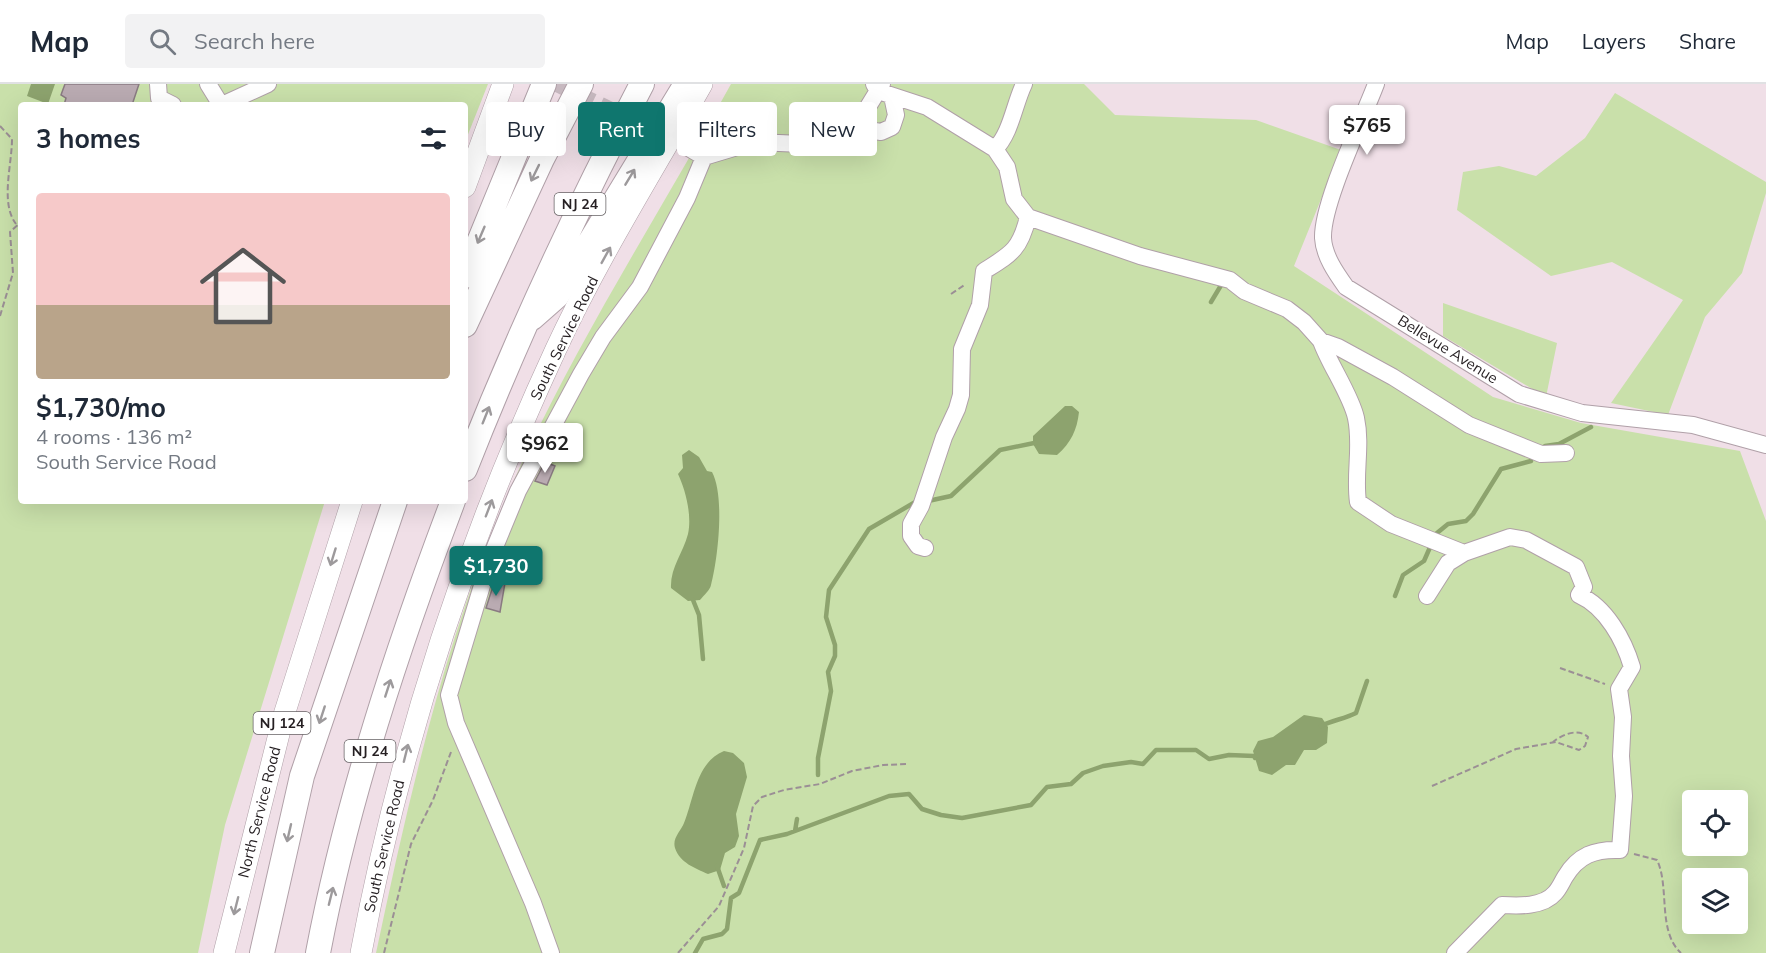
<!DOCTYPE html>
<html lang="en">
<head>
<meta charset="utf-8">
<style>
	body { margin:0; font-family:Mulish,sans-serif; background:#f2f2f3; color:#1f2937; height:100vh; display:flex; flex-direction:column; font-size:22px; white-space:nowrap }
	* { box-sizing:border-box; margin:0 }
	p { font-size:20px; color:#747a83 }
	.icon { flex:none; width:33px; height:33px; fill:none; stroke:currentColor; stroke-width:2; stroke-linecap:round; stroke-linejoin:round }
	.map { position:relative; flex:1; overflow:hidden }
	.details { position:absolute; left:18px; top:18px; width:450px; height:402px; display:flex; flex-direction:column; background:#fff; border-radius:6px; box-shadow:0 6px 24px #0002 }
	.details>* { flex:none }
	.hud { position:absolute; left:486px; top:18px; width:570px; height:54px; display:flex; gap:12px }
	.buttons { position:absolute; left:1682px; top:706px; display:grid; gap:12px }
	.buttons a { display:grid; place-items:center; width:66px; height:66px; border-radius:6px; background:#fff; box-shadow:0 6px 24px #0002; font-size:30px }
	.price { position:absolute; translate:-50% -51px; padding:0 14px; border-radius:6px; background:#fff; color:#222; font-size:20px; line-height:39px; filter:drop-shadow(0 2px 3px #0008) }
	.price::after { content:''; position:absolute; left:50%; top:36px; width:18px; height:14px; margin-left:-9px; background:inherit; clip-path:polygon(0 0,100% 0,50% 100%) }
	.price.selected { background:#0f766e; color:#fff }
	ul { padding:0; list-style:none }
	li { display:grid; align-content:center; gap:12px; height:318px; padding:0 18px }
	li span { display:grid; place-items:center; height:186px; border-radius:6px; color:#555 }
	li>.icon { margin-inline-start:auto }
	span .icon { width:108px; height:108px; fill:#fffc; stroke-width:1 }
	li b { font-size:26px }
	h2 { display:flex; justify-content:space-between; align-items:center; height:72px; padding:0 18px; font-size:26px }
	.pill { padding:0 21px; border-radius:6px; background:#fff; box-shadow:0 6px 24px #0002; font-size:21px; line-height:54px }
	.pill.selected { background:#0f766e; color:#fff }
	header { display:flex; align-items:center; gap:36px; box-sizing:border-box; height:84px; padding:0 30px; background:#fff; border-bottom:2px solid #e0e1e3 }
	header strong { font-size:28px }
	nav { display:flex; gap:33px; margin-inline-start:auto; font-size:21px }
	.search { width:420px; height:54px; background:#f2f2f3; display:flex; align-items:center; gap:15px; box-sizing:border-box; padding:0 21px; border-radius:6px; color:#747a83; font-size:22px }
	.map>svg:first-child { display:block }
	.green { fill:#c9e0aa; fill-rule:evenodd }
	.water { fill:#8da36e }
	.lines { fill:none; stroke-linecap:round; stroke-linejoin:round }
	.stream { stroke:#8da36e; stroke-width:4.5 }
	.building { fill:#baabb2; stroke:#8a7b82; stroke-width:1.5 }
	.minor-tunnel { stroke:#c7b9c0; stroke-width:16; stroke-dasharray:16 8; stroke-linecap:butt }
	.minor-casing { stroke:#b0a0a8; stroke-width:18 }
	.major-casing { stroke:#b0a0a8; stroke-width:22 }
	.highway-casing { stroke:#b0a0a8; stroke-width:26 }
	.path { stroke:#9b8f95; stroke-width:2; stroke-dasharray:6 3; stroke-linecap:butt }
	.minor { stroke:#fff; stroke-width:16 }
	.major { stroke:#fff; stroke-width:21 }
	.highway { stroke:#fff; stroke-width:24 }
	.oneway { stroke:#9d9a9c }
	.labels { text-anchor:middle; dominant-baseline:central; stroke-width:5; stroke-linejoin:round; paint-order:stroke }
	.shield { fill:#fff; stroke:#666264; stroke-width:1.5 }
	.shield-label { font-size:14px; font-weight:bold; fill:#251f22 }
	.street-label { font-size:15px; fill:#251f22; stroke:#fff }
</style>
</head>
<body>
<header>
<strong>Map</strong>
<div class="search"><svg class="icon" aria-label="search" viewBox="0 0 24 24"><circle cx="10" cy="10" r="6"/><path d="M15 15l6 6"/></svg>Search here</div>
<nav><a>Map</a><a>Layers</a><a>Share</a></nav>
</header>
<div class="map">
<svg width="1766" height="869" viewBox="0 0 1766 869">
	<rect width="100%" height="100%" fill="#f0dfe7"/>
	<!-- green -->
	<path class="green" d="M0,0H488L465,58V21H21V417H325L225,741L198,869H0Z
		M731,0H1084L1115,31L1256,36L1341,66L1294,182L1493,313L1581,339L1740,367L1766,437V869H376C412,699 451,528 526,370C586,243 663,123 731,0ZM1692,717H1737V762H1692ZM1692,795H1737V840H1692Z
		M1615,9L1766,98V109L1742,189L1705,233L1668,331L1611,319L1683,216L1612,178L1551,192L1457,126L1463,88L1499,82L1536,92L1585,54Z
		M1443,219L1557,259L1546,313L1443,252Z"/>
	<!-- water -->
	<path class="water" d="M31,0H55L48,20L27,12Z
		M1065,322H1072L1079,328C1077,346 1071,359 1057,371L1039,370L1033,360V352Z
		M689,366L699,373L707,387L712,388C725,412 718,475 711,501C710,506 704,511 700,516L688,517L671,504C670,484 683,469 688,450C692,432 686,407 678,390L683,384L682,371Z
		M1304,631L1322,634L1328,643L1327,659L1316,666H1304L1295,681H1286L1272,691L1259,687L1253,667L1258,657L1273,653Z
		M724,667L733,669L744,679L747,693L736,730L739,752L735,763L725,769L720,786L708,790C695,784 680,779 675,764C672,754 681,747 684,739C694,715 696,678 724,667Z"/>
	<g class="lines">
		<!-- stream -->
		<path class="stream" d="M1211,218L1223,198
			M1545,362L1559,360L1591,343
			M928,417L951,412L1000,366L1039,358
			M1437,449L1448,440L1466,437L1473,430L1501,385L1531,377
			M1395,512L1403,491L1424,477L1431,461
			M693,516L699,531L703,575
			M1321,642C1333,636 1344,635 1356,629L1367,597
			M818,691V674L831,607L828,588L835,572V561L826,533L829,506L869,445L917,417
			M795,747L797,735
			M717,782L724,802
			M695,869L703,855L722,850L727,845L731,814L739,809L760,756L787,750L889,712L909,710L922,725L941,731L962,734L1031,721L1047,703L1071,700L1083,689L1103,682L1131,678L1143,680L1156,666H1196L1209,675L1229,671L1254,672L1255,674"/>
	</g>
	<!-- building -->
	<path class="building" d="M65,0H139L132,21H64L66,14L61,11Z
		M545,378L555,382L547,401L535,397Z
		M494,499H505L500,528L486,524Z"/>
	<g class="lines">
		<!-- minor-tunnel -->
		<path class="minor-tunnel" d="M557,0L665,52"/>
		<defs>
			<path id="minor" d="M158,0L159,14L173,21
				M208,0L221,21
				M874,0L878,7L927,23L995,65C1011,49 1014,21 1024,0
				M1376,0C1362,37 1322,119 1323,154C1324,172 1336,189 1346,203L1519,310L1582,329L1693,341L1766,361
				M222,21L268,0
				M855,44L881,48L892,43L896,31L892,12
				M995,65L1007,83L1014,115L1028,133L1140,172L1230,196L1244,207L1287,225L1304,238L1321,257L1338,263L1393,293L1469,341L1541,370L1566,369
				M704,73L754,58L824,61L841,55L855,44L882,0
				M1321,257C1329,280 1351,311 1356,334C1362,362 1354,390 1358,418L1391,440L1464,469
				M925,464L918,462L911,452V440L921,422L944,353L957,325L961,311L962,265L980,221L984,187C1011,170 1020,166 1028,133
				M1427,512L1448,479L1464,469L1510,453L1526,456L1576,483L1584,503L1579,511C1606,523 1624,556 1632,583L1619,605L1623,633L1621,672L1624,712L1620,766C1595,765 1578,771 1565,793C1562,798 1559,805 1555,809C1543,823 1519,822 1502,821L1455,869
				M551,869L533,819L456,639L449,611L490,475L518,407L581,290L603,253L640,203L687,114L704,73L687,63"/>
			<path id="major" d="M465,103L503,0
				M224,869L283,634L352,417
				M361,869C400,660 467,457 556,265C598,174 653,87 702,0"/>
			<path id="highway" d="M465,192L544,0
				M532,234L557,212L686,0
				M465,241L542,75L581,0
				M465,385C517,253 576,126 642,0
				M262,869L302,692L395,417
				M318,869C347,716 398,562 453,417"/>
		</defs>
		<!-- minor casing -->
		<use href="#minor" class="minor-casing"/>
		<!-- major casing -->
		<use href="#major" class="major-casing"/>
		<!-- highway casing -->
		<use href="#highway" class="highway-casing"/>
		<!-- path -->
		<path class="path" d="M0,42L12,55C12,81 0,119 16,140
			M951,210L966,200
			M0,232L13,189L10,148L21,138
			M1560,584L1605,600
			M1432,702L1516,665L1556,658L1579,666L1585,662L1588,653C1578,644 1563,650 1553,658
			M1634,770L1657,776C1670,803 1657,847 1681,869
			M384,869L411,760L433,716L451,668
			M678,869L719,822L744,764L753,722L762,713L784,706L820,700L852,687L883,681L906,680"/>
		<!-- minor -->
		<use href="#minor" class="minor"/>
		<!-- major -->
		<use href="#major" class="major"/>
		<!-- highway -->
		<use href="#highway" class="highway"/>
	</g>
	<!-- one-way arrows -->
	<defs><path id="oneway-shaft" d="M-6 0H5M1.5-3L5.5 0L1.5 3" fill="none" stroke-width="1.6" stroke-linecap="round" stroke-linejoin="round" transform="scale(1.5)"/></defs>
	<g class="oneway">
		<use href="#oneway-shaft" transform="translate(535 89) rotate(116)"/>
		<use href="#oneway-shaft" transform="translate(630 93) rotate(-59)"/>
		<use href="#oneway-shaft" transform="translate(481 151) rotate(113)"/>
		<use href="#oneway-shaft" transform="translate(606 171) rotate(-61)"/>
		<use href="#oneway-shaft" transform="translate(486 331) rotate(-68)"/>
		<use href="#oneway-shaft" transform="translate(489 424) rotate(-69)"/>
		<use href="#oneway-shaft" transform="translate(333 473) rotate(107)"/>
		<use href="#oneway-shaft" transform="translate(388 604) rotate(-72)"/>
		<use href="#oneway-shaft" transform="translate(322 631) rotate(108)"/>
		<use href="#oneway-shaft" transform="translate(406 669) rotate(-76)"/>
		<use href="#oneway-shaft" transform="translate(289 749) rotate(103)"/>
		<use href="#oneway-shaft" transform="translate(331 812) rotate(-76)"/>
		<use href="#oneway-shaft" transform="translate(236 822) rotate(104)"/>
	</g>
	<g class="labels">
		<!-- shield labels -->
		<g class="shield">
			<rect x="554.5" y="109" width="51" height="22" rx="4.5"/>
			<rect x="253.5" y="628" width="57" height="22" rx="4.5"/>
			<rect x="344.5" y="656" width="51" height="22" rx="4.5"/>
		</g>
		<g class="shield-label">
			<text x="580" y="120">NJ 24</text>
			<text x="282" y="639">NJ 124</text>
			<text x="370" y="667">NJ 24</text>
		</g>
		<!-- street labels -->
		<g class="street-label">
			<text transform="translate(564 254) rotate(-64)">South Service Road</text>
			<text transform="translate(1448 265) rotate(32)">Bellevue Avenue</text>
			<text transform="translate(259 728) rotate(-76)">North Service Road</text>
			<text transform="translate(384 762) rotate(-77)">South Service Road</text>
		</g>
	</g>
</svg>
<div class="buttons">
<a><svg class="icon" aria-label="locate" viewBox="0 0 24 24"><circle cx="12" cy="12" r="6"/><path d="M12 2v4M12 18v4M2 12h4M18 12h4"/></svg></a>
<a><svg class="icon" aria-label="layers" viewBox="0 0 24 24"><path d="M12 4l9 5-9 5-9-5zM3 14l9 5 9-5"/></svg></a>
</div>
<b class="price" style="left:1367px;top:72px">$765</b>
<b class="price" style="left:545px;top:390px">$962</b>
<b class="price selected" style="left:496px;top:513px">$1,730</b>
<div class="hud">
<a class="pill">Buy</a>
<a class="pill selected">Rent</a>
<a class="pill">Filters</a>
<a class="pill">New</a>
</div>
<section class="details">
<h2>3 homes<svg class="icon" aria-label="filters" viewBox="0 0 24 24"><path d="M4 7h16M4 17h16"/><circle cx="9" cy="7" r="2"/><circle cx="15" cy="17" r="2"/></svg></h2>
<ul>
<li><span style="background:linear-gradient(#f6c9c9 60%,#b9a48a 0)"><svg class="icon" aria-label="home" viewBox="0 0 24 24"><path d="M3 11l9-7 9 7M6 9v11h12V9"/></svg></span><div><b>$1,730/mo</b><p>4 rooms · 136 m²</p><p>South Service Road</p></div></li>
</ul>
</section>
</div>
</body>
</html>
